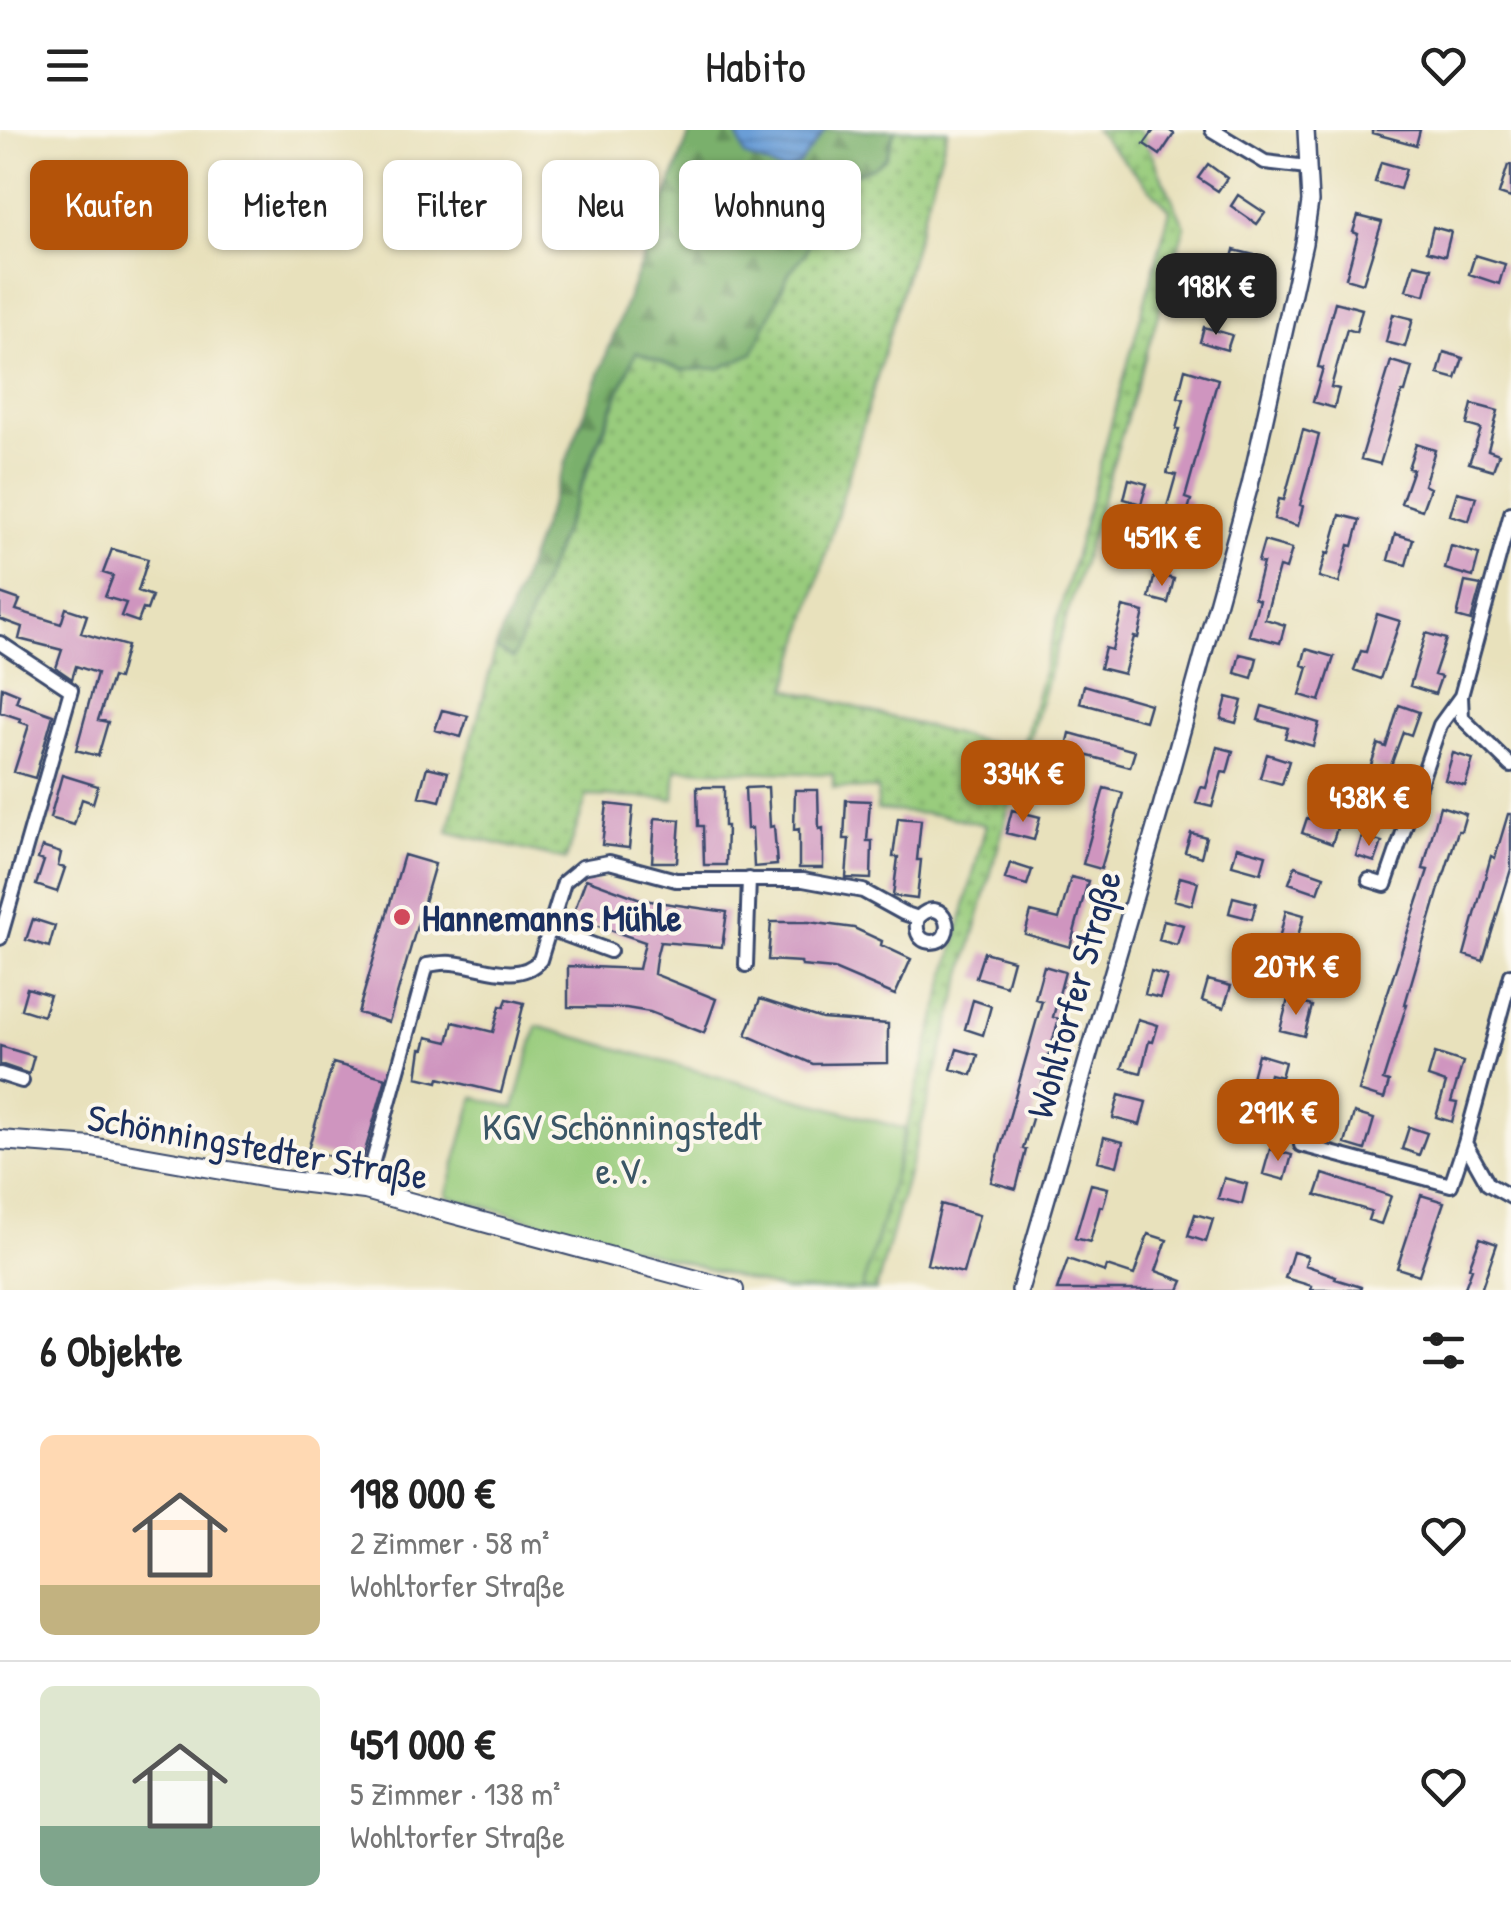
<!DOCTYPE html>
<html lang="de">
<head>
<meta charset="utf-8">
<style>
	body { margin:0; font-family:"Patrick Hand",sans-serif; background:#f6f6f6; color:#222; height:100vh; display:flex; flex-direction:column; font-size:38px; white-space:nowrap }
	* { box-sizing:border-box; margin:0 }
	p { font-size:32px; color:#767676 }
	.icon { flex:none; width:55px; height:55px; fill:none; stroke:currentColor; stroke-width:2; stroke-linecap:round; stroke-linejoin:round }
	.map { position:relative; height:1160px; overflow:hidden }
	.drawer { display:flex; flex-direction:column; background:#fff; flex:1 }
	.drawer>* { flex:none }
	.guide { position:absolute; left:30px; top:30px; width:1000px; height:90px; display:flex; gap:20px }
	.price { position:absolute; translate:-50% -85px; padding:0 22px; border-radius:20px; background:#b45309; color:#fff; font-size:32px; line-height:65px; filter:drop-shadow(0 2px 5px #0008) }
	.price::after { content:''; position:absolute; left:50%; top:60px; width:30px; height:22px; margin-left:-15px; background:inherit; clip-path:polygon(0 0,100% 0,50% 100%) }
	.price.current { background:#222; color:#fff }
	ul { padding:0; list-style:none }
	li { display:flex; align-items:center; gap:30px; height:250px; padding:0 40px }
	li+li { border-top:2px solid #e0e0e0 }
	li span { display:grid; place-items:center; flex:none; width:280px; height:200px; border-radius:15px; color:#555 }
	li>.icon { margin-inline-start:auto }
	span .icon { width:120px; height:120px; fill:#fffc; stroke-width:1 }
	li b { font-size:42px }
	h2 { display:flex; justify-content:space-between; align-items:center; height:120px; padding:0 40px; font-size:42px }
	.tag { padding:0 35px; border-radius:15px; background:#fff; box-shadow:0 2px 8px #0004; font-size:35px; line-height:90px }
	.tag.current { background:#b45309; color:#fff }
	header { display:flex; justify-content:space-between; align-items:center; height:130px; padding:0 40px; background:#fff; font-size:45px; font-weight:600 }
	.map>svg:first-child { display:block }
	.grass { fill:url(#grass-dots); stroke:#5a7e6e; stroke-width:2.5 }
	.forest { fill:url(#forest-firs); stroke:#4a7065; stroke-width:2.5 }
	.garden { fill:#99cc7d; stroke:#5a7e6e; stroke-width:2.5 }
	.water { fill:url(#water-rules); stroke:#43669a; stroke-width:2.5 }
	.building { fill:#cf95bf }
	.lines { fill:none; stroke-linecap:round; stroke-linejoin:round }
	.minor-casing { stroke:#3a4a6c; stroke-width:18 }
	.tertiary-casing { stroke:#3a4a6c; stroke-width:20 }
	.secondary-casing { stroke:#3a4a6c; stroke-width:22 }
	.minor { stroke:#fff; stroke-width:12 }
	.tertiary { stroke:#fff; stroke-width:15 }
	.secondary { stroke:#fff; stroke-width:18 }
	.poi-dot { fill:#d1495b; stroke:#fbf7ec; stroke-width:4 }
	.labels { text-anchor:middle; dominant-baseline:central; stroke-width:8; stroke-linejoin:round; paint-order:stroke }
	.poi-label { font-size:38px; font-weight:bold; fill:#1b2f5e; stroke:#fbf7ec; text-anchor:start }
	.street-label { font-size:38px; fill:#1b2f5e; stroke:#fbf7ec }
	.park-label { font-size:38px; fill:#3a5666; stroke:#fbf7ec }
</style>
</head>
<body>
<header><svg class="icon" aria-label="menu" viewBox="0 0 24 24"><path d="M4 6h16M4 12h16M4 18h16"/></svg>Habito<svg class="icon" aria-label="heart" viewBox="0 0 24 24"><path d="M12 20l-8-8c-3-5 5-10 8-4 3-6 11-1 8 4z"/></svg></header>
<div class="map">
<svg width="1511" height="1160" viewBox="0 0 1511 1160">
	<defs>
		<pattern id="grass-dots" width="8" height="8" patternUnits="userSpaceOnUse" patternTransform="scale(2.5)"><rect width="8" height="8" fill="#99cc7d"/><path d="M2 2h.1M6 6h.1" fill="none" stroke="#7ca66a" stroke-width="1.8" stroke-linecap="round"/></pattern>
		<pattern id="forest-firs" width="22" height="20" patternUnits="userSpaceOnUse" patternTransform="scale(2.5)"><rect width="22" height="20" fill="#7ab06c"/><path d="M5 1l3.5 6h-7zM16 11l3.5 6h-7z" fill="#63905c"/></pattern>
		<pattern id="water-rules" width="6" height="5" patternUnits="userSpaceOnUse" patternTransform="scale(2.5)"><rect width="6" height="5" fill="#6b9ed7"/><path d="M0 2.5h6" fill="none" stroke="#5781b2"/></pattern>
	</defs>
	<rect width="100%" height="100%" fill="#fbf7ec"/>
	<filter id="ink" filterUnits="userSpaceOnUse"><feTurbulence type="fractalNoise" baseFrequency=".01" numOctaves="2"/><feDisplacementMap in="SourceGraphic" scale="20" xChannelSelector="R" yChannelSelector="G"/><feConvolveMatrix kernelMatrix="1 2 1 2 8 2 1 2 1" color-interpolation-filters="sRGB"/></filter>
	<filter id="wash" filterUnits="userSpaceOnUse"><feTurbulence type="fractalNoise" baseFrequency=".0048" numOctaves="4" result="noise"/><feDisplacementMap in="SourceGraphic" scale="40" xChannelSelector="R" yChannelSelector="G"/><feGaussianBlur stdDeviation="2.25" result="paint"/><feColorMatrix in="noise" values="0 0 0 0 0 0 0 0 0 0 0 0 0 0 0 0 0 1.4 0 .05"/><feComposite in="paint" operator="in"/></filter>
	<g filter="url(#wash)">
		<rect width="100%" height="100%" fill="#e8e1bc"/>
		<!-- grass -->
		<path class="grass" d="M895,0H948L787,559L1021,622L1170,80L1095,0H1140L1185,96L1013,663L876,1160H861L881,1095L986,695L940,685L877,680L878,659L833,658V644L676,639L674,669L587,666L566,730L448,702L496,518L512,528L636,222L683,240L721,238L753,223L789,143L806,122L812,101L848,47L872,38L886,28Z"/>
		<!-- forest -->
		<path class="forest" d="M691,0H741L738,7L799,34L825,0H895L886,28L872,38L848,47L812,101L806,122L789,143L753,223L721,238L682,240L636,222L597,313L513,529L496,518Z"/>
		<!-- garden -->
		<path class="garden" d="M537,896L905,999L881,1095L861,1160H784L446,1066L474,967L514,978Z"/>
		<!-- water -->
		<path class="water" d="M741,0H825L799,35L784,42L745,26L738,7Z"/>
		<g id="blocks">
			<!-- building -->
			<path class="building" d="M1154,0H1169L1174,4L1160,25L1144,14Z
				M1372,0H1420L1416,15L1372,3Z
				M1381,32L1406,39L1400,59L1375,52Z
				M1208,34L1227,48L1218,61L1198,48Z
				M1508,35H1511V68L1499,64Z
				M1238,65L1265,83L1257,94L1231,76Z
				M1358,86L1382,92L1363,153L1346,148L1358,104L1353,102Z
				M1433,97L1451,102L1445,126L1427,121Z
				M1234,120L1254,125L1238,182L1209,174L1214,157L1223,160Z
				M1475,125L1505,134L1499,154L1469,144Z
				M1414,134L1432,138L1425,165L1406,160Z
				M1335,172L1362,179L1356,202L1347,199L1331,257L1339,259L1334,278L1313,272L1323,238L1318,237Z
				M1393,184L1413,189L1405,217L1386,212Z
				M1204,197L1232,205L1227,220L1200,212Z
				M1444,222L1463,228L1456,249L1438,244Z
				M1391,231L1412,237L1405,262H1402L1380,334L1361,329Z
				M1185,239L1218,249L1185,368L1191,370L1185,390L1165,384L1176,345L1167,343L1179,299H1176L1184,269L1178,267Z
				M1472,274L1498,281L1488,320L1499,324L1493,340L1469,333L1481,299L1467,295Z
				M1303,300L1319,305L1300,375L1303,376L1298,396L1274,389L1279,369L1284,370Z
				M1416,314L1435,320L1424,355L1430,358L1422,380L1401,373L1413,339L1408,338Z
				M1129,349L1147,354L1141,374L1124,369Z
				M1457,362L1476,367L1469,391L1450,385Z
				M1340,385L1360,390L1353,416L1349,415L1339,453L1319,447L1326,423L1329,424Z
				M1147,401L1170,407L1164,429L1141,423Z
				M1395,404L1413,409L1406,435L1388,430Z
				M1264,411L1292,419L1286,439L1279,437L1265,489L1285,495L1280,513L1249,505L1259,470L1254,468L1263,433L1258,432Z
				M1451,416L1479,424L1473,447L1445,439Z
				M112,419L148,429L138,461L152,466L147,480L143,479L138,492L121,486L126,473L105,467L113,446L103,443Z
				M1155,444L1174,449L1168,473L1149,468Z
				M1465,452L1481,455L1471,491L1457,487Z
				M0,463L20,470L16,480L61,494L66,478L87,485L81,503L127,516L118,549L112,547L98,590L108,592L98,626L76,620L97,543L76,536L72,549L56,538L62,520L19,509L22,497L0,489Z
				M1123,477L1144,482L1138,508L1134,507L1124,544L1100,538L1105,518L1112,520Z
				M1377,484L1400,491L1380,549L1354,540L1361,521L1366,522Z
				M1426,503L1446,509L1434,545L1441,547L1435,564L1410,556Z
				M1306,519L1334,527L1320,571L1300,565L1308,537L1302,535Z
				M1240,524L1257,528L1252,548L1235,543Z
				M1084,555L1150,574L1145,591L1080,573Z
				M2,557L19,564L16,572L53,585L35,648L14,642L29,595L20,592L21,589L0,582Z
				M1227,567L1242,571L1236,593L1221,589Z
				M1399,575L1419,582L1411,605L1403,602L1389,641L1371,635L1378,614L1386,617Z
				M1262,576L1319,593L1313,616L1285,608L1288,598L1258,590Z
				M442,580L468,586L461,607L435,600Z
				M1070,603L1135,621L1130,637L1066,620Z
				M1217,617L1233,621L1227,643L1222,642L1212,677L1196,673L1201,657L1206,658Z
				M1453,623L1473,629L1465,656L1445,650Z
				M1267,624L1289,631L1282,654L1260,648Z
				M427,637L448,642L440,671L419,666Z
				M62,645L98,656L93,673L82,669L74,695L50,688Z
				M697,657H724V696H727L726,735H704L703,696H698Z
				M768,657L770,697L774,696L777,735L754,737L752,698L747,699L745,658Z
				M1329,657L1348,664L1332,714L1302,703L1307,688L1318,692Z
				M1104,658L1123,663L1101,739L1083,734Z
				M795,660H818L819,699L823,698V738H799V699L794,700Z
				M846,670L870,671L867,711H872L871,749L846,748L849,709H844Z
				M607,674L633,677L629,718L602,715Z
				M1440,676L1466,684L1461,701H1458L1444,745H1443L1405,874H1407L1383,950L1389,952L1384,969L1359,961L1386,868L1428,740L1423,739Z
				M1012,680L1040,687L1034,710L1006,703Z
				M1508,684H1511V739L1483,831L1464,825L1491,726L1495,728Z
				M655,688L680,690L677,732H652Z
				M898,688L921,690L917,730H921L917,769L893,766L898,727H893Z
				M1191,703L1206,707L1201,727L1185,722Z
				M1362,706L1382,712L1375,732L1356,726Z
				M42,717L61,723L58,736L65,738L57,762L36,755L44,731L38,729Z
				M1237,717L1266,725L1261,743L1232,735Z
				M404,725L435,734L389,892L358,883Z
				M1010,733L1032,740L1027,755L1005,749Z
				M1295,736L1324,746L1318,763L1289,753Z
				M1071,747L1088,751L1070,817L1025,804L1031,782L1059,789Z
				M1180,747L1198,752L1192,775L1174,770Z
				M586,749L643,770L727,782L722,817L660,812L656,828L654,844L716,869L704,903L650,882L626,878L568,877V836L639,839L645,812L572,787Z
				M1233,767L1256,773L1252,789L1229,783Z
				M1286,780L1304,785L1293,823L1303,826L1296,850L1271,843Z
				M33,789L55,796L49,817L26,810Z
				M1164,790L1183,795L1177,815L1159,810Z
				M771,792H809L854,798L882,811L881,815L911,829L895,865L834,839L802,836L801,832L768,830Z
				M984,822L1013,830L1006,856L976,847Z
				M1044,836L1065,842L1053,887L1059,889L1046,934L1048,935L1023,1019L1026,1020L1016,1059L991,1052L1042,871L1035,869Z
				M1151,841L1167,846L1160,868L1145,864Z
				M1208,850L1231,856L1224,878L1202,871Z
				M27,858L50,865L43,886L21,879Z
				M507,869L524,873L501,963L439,948L438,952L417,947L421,919H424L427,907L448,912L453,892L493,902L500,876L504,877Z
				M760,869L822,889L888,894V933L813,934L746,905Z
				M1288,869L1312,876L1304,906L1280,900Z
				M973,870L991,876L983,905L965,899Z
				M1138,889L1158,895L1153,912L1149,911L1141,943L1122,938Z
				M0,916L34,926L29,944L0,934Z
				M957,919L978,925L972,945L951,939Z
				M1435,923L1463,932L1451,972L1457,973L1452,992L1436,987L1446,953L1428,947Z
				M1258,924L1285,932L1281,947L1270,944L1260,982L1227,974L1233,951L1250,955Z
				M333,933L386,948L361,1035L308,1020Z
				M1119,965L1146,972L1140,995L1113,988Z
				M1295,969L1316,975L1311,994L1289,988Z
				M1354,983L1374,989L1365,1020L1345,1014Z
				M1409,997L1427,1003L1419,1025L1402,1019Z
				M1104,1007L1123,1012L1117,1036L1098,1031Z
				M1270,1019L1292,1025L1285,1050L1263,1044Z
				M1323,1044L1391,1066L1381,1094L1368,1090L1371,1081L1316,1065Z
				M1224,1048L1247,1054L1242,1074L1218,1068Z
				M1091,1054L1108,1058L1103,1077L1100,1076L1090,1112L1075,1108Z
				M1421,1065L1444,1072L1419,1145L1397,1138Z
				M941,1074L979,1085L963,1143L927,1134Z
				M1195,1084L1213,1089L1206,1112L1188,1106Z
				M1148,1104L1167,1110L1156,1141L1183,1151L1179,1160H1057L1068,1129L1105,1142L1107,1136L1134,1145Z
				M1480,1108L1497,1114L1481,1160H1464L1472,1139L1469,1137Z
				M1293,1122L1308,1126L1305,1135L1336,1146L1335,1149L1361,1157V1160H1311L1312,1156L1285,1148Z"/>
		</g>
	</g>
	<g filter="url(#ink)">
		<use href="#blocks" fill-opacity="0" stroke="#3a4a6c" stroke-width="2.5"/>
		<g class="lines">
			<defs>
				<path id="minor" d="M1212,0L1265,32L1307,37
					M1511,383L1461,566L1462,588L1511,636
					M0,513L71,560L0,808
					M1369,750L1385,755L1440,595L1461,566
					M550,799L610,821
					M746,835L749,749
					M1511,845L1465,1013L1488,1054L1511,1067
					M0,944L22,951
					M1301,1015L1451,1055L1465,1013
					M365,1060L427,835C435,834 444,832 452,833C480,835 518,855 540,830L564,752L582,737L609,732L676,750H803L863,761L903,783L918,788C915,798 917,811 931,812C960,812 945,761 918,788"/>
				<path id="tertiary" d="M1020,1160L1161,677L1250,355L1304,113L1310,72L1306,0"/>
				<path id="secondary" d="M0,1010L92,1017L273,1049L365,1060L734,1160"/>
			</defs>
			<!-- minor casing -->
			<use href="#minor" class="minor-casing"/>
			<!-- tertiary casing -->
			<use href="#tertiary" class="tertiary-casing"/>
			<!-- secondary casing -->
			<use href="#secondary" class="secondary-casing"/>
			<!-- minor -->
			<use href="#minor" class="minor"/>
			<!-- tertiary -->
			<use href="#tertiary" class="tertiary"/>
			<!-- secondary -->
			<use href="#secondary" class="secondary"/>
		</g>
	</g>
	<!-- markers -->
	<circle class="poi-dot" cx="402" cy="787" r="10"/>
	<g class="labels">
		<!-- poi labels -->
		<g class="poi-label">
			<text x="422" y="787">Hannemanns Mühle</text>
		</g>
		<!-- street labels -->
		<g class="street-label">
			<text transform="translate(1073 864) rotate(-74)">Wohltorfer Straße</text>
			<text transform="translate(258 1016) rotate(10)">Schönningstedter Straße</text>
		</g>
		<!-- park labels -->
		<g class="park-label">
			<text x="622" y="996">KGV Schönningstedt<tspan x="622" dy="44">e.V.</tspan></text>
		</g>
	</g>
</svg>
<b class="price current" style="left:1216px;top:208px">198K €</b>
<b class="price" style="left:1162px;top:459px">451K €</b>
<b class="price" style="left:1023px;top:695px">334K €</b>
<b class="price" style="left:1369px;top:719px">438K €</b>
<b class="price" style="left:1296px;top:888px">207K €</b>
<b class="price" style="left:1278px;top:1034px">291K €</b>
<div class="guide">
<a class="tag current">Kaufen</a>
<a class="tag">Mieten</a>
<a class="tag">Filter</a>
<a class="tag">Neu</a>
<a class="tag">Wohnung</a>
</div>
</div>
<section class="drawer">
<h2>6 Objekte<svg class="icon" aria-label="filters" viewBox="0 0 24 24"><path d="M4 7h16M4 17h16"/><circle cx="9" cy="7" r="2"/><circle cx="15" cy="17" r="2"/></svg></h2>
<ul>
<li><span style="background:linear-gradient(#ffd9b3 75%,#c2b280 0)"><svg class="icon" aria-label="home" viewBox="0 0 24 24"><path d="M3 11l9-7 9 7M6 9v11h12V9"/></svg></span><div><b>198 000 €</b><p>2 Zimmer · 58 m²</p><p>Wohltorfer Straße</p></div><svg class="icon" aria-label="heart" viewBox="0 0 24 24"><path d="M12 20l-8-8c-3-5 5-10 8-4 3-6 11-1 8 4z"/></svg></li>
<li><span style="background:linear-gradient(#dfe7d0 70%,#7fa58c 0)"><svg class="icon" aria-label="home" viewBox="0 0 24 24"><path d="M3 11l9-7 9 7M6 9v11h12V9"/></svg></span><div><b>451 000 €</b><p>5 Zimmer · 138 m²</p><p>Wohltorfer Straße</p></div><svg class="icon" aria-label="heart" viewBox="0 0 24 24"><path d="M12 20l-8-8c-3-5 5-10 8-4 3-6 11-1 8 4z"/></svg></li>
</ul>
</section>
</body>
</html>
